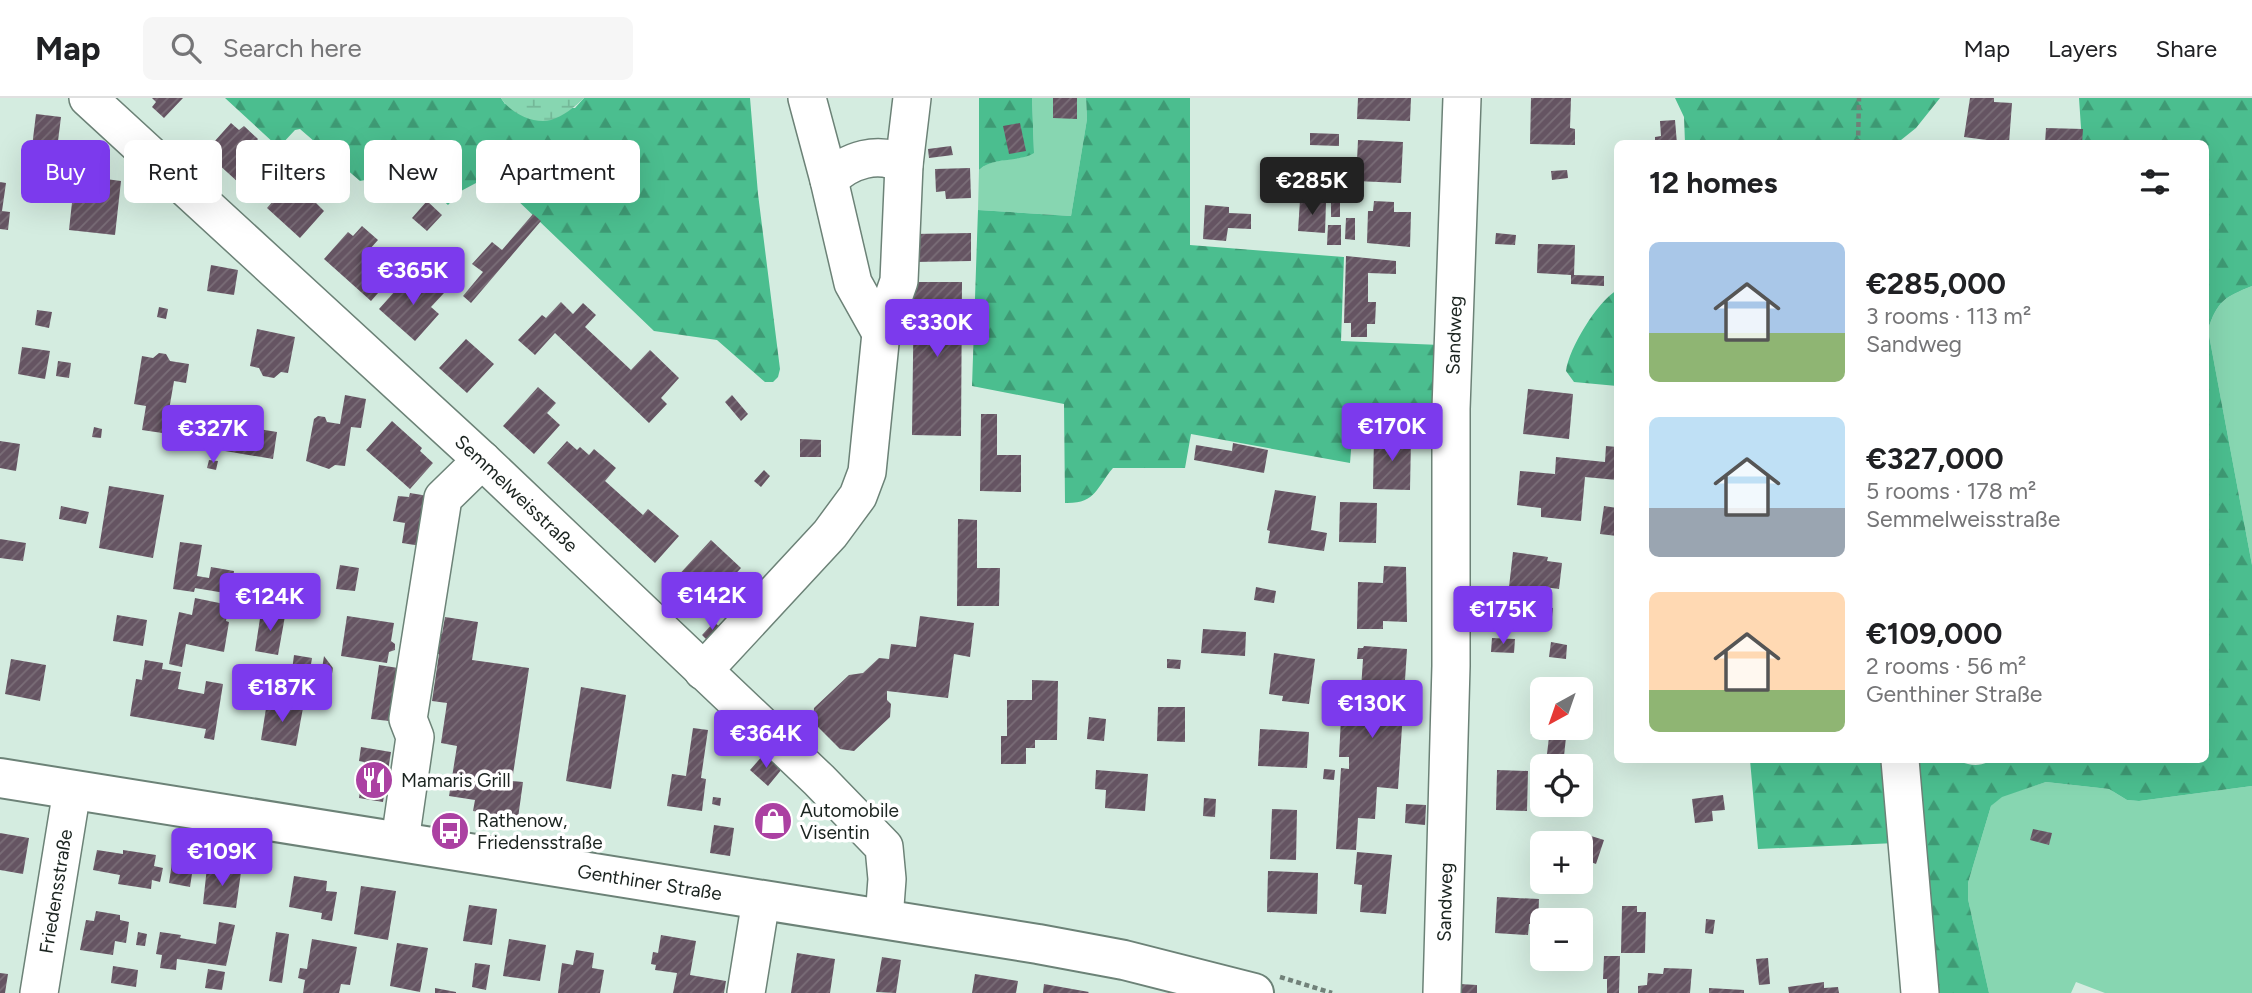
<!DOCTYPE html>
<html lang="en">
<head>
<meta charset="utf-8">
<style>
	body { margin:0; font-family:Figtree,sans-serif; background:#f6f6f6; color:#202124; height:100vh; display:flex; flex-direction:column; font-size:26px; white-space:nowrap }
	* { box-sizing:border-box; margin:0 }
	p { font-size:23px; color:#757577 }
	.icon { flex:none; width:38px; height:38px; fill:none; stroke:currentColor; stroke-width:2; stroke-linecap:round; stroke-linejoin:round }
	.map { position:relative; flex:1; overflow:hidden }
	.details { position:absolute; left:1614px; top:42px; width:595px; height:623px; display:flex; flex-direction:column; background:#fff; border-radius:10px; box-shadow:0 7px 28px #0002 }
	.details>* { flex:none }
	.guide { position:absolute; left:21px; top:42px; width:665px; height:63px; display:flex; gap:14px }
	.needle { width:46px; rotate:220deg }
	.fabs { position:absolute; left:1530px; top:579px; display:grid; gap:14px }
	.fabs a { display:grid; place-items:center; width:63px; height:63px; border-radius:10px; background:#fff; box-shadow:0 7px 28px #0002; font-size:35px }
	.price { position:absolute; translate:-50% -60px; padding:0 16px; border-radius:7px; background:#7c3aed; color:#fff; font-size:23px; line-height:46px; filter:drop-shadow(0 2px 4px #0008) }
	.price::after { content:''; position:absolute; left:50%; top:42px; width:21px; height:16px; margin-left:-10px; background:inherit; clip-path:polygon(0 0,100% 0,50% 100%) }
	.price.on { background:#222; color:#fff }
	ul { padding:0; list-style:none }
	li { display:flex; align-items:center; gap:21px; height:175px; padding:0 35px }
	li span { display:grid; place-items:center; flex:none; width:196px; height:140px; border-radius:10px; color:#555 }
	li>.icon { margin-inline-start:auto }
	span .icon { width:84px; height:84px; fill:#fffc; stroke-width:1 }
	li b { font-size:30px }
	h2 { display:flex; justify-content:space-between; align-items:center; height:84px; padding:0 35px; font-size:30px }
	.pill { padding:0 24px; border-radius:10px; background:#fff; box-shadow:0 7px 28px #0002; font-size:24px; line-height:63px }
	.pill.on { background:#7c3aed; color:#fff }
	header { display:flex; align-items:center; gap:42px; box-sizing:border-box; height:98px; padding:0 35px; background:#fff; border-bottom:2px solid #e0e0e0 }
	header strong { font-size:33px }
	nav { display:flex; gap:38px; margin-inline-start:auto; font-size:24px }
	.search { width:490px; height:63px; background:#f6f6f6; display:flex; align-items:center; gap:18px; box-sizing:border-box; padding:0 24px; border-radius:10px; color:#757577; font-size:26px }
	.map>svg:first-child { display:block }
	.green { fill:#87d6b1 }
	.forest { fill:url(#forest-firs) }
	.wetland { fill:url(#wetland-marsh) }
	.building { fill:url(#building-hatch) }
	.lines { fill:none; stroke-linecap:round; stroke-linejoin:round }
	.minor-casing { stroke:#6c8277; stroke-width:40 }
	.major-casing { stroke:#6c8277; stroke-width:42 }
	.path { stroke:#718179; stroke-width:4.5; stroke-dasharray:5 3.5; stroke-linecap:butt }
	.minor { stroke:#fff; stroke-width:37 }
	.major { stroke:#fff; stroke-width:38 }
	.labels { text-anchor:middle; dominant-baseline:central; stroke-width:7; stroke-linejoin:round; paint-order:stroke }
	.street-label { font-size:19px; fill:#1b2420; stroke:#fff }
	.poi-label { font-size:19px; fill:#1b2420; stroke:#fff; text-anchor:start }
</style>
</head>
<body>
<header>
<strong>Map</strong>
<div class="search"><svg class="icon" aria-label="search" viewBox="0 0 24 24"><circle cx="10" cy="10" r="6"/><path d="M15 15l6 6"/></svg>Search here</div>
<nav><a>Map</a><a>Layers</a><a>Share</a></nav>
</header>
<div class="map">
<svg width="2252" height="895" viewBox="0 0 2252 895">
	<defs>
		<pattern id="forest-firs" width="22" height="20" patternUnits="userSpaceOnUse" patternTransform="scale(1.75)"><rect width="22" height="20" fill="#4bbe8f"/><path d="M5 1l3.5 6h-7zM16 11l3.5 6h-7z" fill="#3e9a74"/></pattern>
		<pattern id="wetland-marsh" width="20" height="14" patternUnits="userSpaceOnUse" patternTransform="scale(1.75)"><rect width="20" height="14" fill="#87d6b1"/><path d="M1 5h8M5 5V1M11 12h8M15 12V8" fill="none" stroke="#74b898"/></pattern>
		<pattern id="building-hatch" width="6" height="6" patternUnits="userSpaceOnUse" patternTransform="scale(1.75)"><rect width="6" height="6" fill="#655462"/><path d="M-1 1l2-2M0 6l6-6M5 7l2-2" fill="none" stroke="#7a6e78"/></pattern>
	</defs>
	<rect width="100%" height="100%" fill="#d4ece0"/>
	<!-- green -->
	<path class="green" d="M1032,0H1086L1087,21L1071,118L978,112L979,72C993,58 1018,65 1034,54Z
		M2252,188V467L2208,232C2217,203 2225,199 2252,188Z
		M2046,684L2109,691L2127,702L2139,703L2252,688V895H2105L2076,884L2071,895H1989L1968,801V785L1991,708L2002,698Z"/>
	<!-- forest -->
	<path class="forest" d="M225,0H501L505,6L575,10L584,0H750L758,96L780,271L778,279L773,284H765L717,242L654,233L491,77L461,93L448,107L395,58L389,56L365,82L360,83L300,31L295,32L281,47H276Z
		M979,0H1032L1034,55C1018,65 993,58 979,72Z
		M1086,0H1190V147L1344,159L1341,243L1441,247L1438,329L1353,328L1350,365L1191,336L1185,370H1113C1096,390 1096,406 1065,405L1064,306L972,288L978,112L1071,118L1087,21Z
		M1675,0H1940L1916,30L1896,46L1685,45L1684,19Z
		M2079,0H2252V188C2225,199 2217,203 2208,232L2252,467V688L2139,703L2127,702L2109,691L2046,684L2002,699L1991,708L1968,785V801L1989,895H1930L1909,662C1922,662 1936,660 1949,662C1968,664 1973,672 1993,662H2205V46L2082,45Z
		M1617,192V288L1574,284L1566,273C1569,250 1597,204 1617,192Z
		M1750,662H1888L1896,745L1758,751Z"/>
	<!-- wetland -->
	<path class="wetland" d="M501,0H584C575,9 563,18 551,22C534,27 509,14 501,0Z"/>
	<!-- building -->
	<path class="building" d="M152,0H183L164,20L152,9L156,4Z
		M1053,0H1077V21L1053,20Z
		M1358,0H1411L1410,23L1357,21Z
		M1531,0H1571L1570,30L1575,31V47L1530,46Z
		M1970,0H1994V4L2012,5L2009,45L1964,39Z
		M36,16L61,19L57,51L32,49Z
		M1675,22L1677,46H1655V39L1661,38L1660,23Z
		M231,25L239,32L244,28L258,41L254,46L266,57L239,85L205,54Z
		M1020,25L1026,53L1009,56L1003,28Z
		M2046,30L2083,31L2082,46H2045Z
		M1310,35L1339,36V48L1310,47Z
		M1358,42L1403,44L1401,85L1356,83Z
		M951,48L953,57L929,60L928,51Z
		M66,55L100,59L98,72L65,67Z
		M970,70L971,100L946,101L945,93L936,94L935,71Z
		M1567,72L1568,80L1552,82L1551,73Z
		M75,77L121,83L115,137L69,132Z
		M309,77L327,93L316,105L324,113L300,140L267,110L293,80L301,87Z
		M0,84L6,85L2,113L10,114L8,132L0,131Z
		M1300,102L1326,104L1325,135L1298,133Z
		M427,103L442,117L427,133L412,120Z
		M1374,103L1394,104V114H1411L1410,149L1367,145L1368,113H1373Z
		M1331,105H1340V119H1331Z
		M1205,107L1229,109V115L1251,116V131L1228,130L1226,143L1203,141Z
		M533,116L541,123L471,205L463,198L483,174L472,166L492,144L502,152Z
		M1346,120H1355V142L1345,141Z
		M1328,127H1341V147H1327Z
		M362,128L378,142L369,152L393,178L371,203L324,161L348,134L353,138Z
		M971,135V163L914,164L913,136Z
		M1496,135L1516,137L1515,147L1495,146Z
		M1538,146L1575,147L1574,177L1604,178V188L1571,186V177L1537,175Z
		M1346,158L1396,163V176L1368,175V204H1376L1375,226H1367V239H1351V225H1344Z
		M211,167L238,172L234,197L207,193Z
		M423,176L444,195L431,209L439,216L415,243L379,211L403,184L410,190Z
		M914,184H962L961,338L912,337Z
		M561,204L573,216L583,205L596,217L585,229L631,272L650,252L679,280L661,300L667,306L649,325L555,235L535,257L518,242L542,217L546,220Z
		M159,209L168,211L166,221L157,219Z
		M37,212L52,214L49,230L35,227Z
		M257,231L295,239L288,275L281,274L274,280L263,278L259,270L250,268Z
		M466,241L494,266L467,295L439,270Z
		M22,249L50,253L45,281L18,276Z
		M159,255L166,256L170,263L189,266L186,285L174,283L169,312L180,314L176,337L142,332L146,308L134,306L142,258L153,260Z
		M58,263L71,265L69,280L56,278Z
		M538,289L556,305L547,315L560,327L534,356L503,328Z
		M1528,291L1573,296L1569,341L1523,336Z
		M345,297L366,301L361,330L351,329L345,368L335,367L329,371L306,363L314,321L318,318L325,319L327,324L340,326Z
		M732,297L748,316L741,323L725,304Z
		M981,316H997V357H1021V394L980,393Z
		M392,323L422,350L420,353L433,365L410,391L366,352Z
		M229,326L277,334L273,361L225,353Z
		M94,329L102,331L101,340L92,339Z
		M203,334L219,337L216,353L200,350Z
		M1374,339L1411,340L1410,392L1373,391Z
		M800,341L821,342V359H800Z
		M0,343L20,346L16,373L0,370Z
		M567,343L577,352L580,349L589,357L594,351L616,370L605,383L643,417L648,411L679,438L655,465L547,365Z
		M1233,345L1268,352L1264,375L1194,362L1196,347L1232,353Z
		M1606,348L1617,349V382L1585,379L1581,423L1541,419V410L1517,407L1520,373L1555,376L1556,359L1605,364Z
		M209,362L218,363L216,372L207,370Z
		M764,372L770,378L761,389L754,383Z
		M109,388L164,397L153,460L99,450Z
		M1275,392L1316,398L1311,432L1327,435L1324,453L1268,445L1270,433L1267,432Z
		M410,395L434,399L421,448L402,445L405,425L393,423L398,398L409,399Z
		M1340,404L1377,405L1376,445L1339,444Z
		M61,408L89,414L86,426L59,421Z
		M1604,408L1617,410V438L1600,436Z
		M958,421L977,422V470H1000L999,508H957Z
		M0,441L26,445L23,463L0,460Z
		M711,442L741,470L730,482L736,487L727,497L720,491L704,509L674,482Z
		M180,444L202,447L197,478L209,480L211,469L234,473L231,496L195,490L194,494L173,491Z
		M1513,454L1548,459L1547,463L1562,465L1559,491L1544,489V493L1509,489Z
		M340,467L359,470L355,493L336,491Z
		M1384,468L1406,469L1407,524L1383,523V531H1357L1358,484L1383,485Z
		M754,478L764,488L744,509L733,500Z
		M1256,489L1276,493L1274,505L1254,502Z
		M195,500L229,507L226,523L229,524L224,554L186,546L182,569L169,566L179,514L192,517Z
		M1500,504L1519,507L1517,526L1497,524Z
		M1524,507L1553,510L1551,528L1522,525Z
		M261,514L285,518L278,557L255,553Z
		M117,517L147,522L143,548L113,543Z
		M347,518L394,525L391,543L395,546V552L389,554L387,565L341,558Z
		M920,518L974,525L970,559L954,556L948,600L887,593V602L891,606L890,619L854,653L840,651L813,624L814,610L849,577L863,575L879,560L889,561L891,546L916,549Z
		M445,519L478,524L472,562L529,570L512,683L523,684L518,720L473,713L475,702L449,698L457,648L441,645L447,605L432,603L439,556L421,554L424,533L442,536Z
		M714,524L722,531L710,545L702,537Z
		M1203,531L1246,534L1245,558L1201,555Z
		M1492,540L1515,541L1514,555L1491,554Z
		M1551,544L1567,547L1566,561L1549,559Z
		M1364,548L1407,551L1398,691L1377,689L1375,721L1358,720L1356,752L1336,751L1341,670L1349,671V659H1339L1341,620L1359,621L1363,561H1357L1358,550H1363Z
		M1274,555L1315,561L1309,606L1282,603L1283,598L1269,596Z
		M294,557L312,560L307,591L290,588Z
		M324,558L333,570L326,611L316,609Z
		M11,561L46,567L40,603L5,596Z
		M1167,561L1181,562L1180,571L1167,570Z
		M145,562L163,565L162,571L181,574L178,591L204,596L206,583L223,586L214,642L204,640L206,631L130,618L136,581L142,582Z
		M379,567L398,570V624L371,621Z
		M1032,582L1058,583L1057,642H1035V650H1026V666H1001V638H1007V602H1032Z
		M581,589L626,597L611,691L566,683Z
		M1535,603L1542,604V630H1567L1564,658L1547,656L1549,639L1531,637Z
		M267,604L303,610L296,648L261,642Z
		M1158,609H1185V644L1157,643Z
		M1089,619L1106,621L1104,643L1087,641Z
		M693,630L708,632L701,680L706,681L702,713L667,708L672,676L686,678Z
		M1260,631L1309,634L1307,670L1258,668Z
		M361,649L391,654L383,704L359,700L364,664L359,663Z
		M764,656L782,671L768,688L750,672Z
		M1324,671L1335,672L1334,682L1323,681Z
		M1096,672L1148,676L1145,713L1105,710L1106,692L1095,691Z
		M1497,672L1528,673L1527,713L1496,712Z
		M1723,697L1725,712L1712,713L1713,723L1695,725L1692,701Z
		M713,699L721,700L720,708L712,706Z
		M1204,700L1216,701L1215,719L1203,718Z
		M1406,706L1426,707L1425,727L1405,725Z
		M1272,711L1297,712L1296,762L1270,761Z
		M714,727L734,730L730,758L710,755Z
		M2033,731L2052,735L2049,747L2030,742Z
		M1575,733L1604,742L1596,766L1580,760V746H1571Z
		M0,735L29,740L23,776L0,772Z
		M97,752L123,756V752L156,757L154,768L163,770L160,784L152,782L151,791L118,786L120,777L93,772Z
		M1357,754L1392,757L1386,816L1360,814L1362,787L1354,786Z
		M172,765L193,769L190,789L169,785Z
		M207,769L241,774L236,810L203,806Z
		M1268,773L1318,775L1317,816L1267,814Z
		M294,778L327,783L326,793L337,794L332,823L321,821L322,815L289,809Z
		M361,788L396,793L388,842L354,836Z
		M1497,799L1539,801L1538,826H1529L1528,837L1495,835Z
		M469,807L497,811L492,847L463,843Z
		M1622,808H1637V814H1646L1645,855H1621Z
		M96,813L120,817V822L129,824L126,845L115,843L113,857L80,852L86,822L94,823Z
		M1706,821L1715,822L1713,836L1705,835Z
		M219,824L235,827L226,868L177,861L176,872L160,870L162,857L156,856L160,834L181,837L180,840L216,846Z
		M138,834L147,836L145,848L136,847Z
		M276,834L289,836L282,885L269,883Z
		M661,837L696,843L690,877L726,883L724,895H673L677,875L655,872L656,867L651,866L653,854L658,855Z
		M312,841L357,849L350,887L341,886L339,895H303L305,882L298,880L300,870L307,871Z
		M509,841L546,847L540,883L503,878Z
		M397,845L428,850L420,894L390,888Z
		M576,852L594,855L592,870L604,872L600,895H558L562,865L573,867Z
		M797,855L835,861L830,895H791Z
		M1604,858H1620L1619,895H1607V881H1603Z
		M882,859L901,862L896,895L876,894Z
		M1768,860L1770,886L1759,887L1756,861Z
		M475,865L490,867L486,892L472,889Z
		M113,868L138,872L136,889L111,885Z
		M1664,870L1692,871L1690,895H1638V888L1647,887L1648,875L1663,876Z
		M208,871L225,874L222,892L205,890Z
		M0,875L8,876L5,895H0Z
		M975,876L1018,883L1016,895H972Z
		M1824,884V890L1838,889L1839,895H1789L1788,889Z
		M1044,886L1089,894L1088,895H1043Z
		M1460,886L1477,887V895H1460Z
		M435,890L456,894V895H435Z
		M1709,890L1744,892V895H1709Z"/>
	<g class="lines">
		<defs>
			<g id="minor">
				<path id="s1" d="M88,0L482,362L819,682L884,749L887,781L884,821"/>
				<path d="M807,0L829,82L853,185L881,235"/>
				<path d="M829,82C848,62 879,52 904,67"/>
				<path d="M703,573L830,436L858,398L867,374L881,235L899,183L904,67L912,0"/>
				<path d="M1900,662L1920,895"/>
				<path d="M400,743L415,639L408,621L443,400L482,362"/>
				<path id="s2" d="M39,895L72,692"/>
				<path d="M746,895L761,802"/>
				<path id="s3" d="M1442,895L1451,568V311L1462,0"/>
			</g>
			<g id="major">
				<path id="s4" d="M0,680L1038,846L1124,862L1254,895"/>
			</g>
		</defs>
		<!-- minor casing -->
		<use href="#minor" class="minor-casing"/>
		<!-- major casing -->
		<use href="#major" class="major-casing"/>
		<!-- path -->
		<path class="path" d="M1858,46L1859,0
			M1280,879L1332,895"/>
		<!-- minor -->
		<use href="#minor" class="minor"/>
		<!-- major -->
		<use href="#major" class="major"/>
	</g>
	<!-- icons -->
	<defs>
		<symbol id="restaurant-disc" viewBox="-11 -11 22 22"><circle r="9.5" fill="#ab41a2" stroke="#fff"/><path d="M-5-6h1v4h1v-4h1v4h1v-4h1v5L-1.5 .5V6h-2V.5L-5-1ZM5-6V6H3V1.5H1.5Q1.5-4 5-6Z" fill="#fff"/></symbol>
		<symbol id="shop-disc" viewBox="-11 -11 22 22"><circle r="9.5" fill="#ab41a2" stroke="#fff"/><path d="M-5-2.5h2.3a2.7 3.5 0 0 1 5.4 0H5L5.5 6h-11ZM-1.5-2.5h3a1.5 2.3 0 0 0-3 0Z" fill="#fff"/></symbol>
		<symbol id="bus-disc" viewBox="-11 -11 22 22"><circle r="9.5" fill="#ab41a2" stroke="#fff"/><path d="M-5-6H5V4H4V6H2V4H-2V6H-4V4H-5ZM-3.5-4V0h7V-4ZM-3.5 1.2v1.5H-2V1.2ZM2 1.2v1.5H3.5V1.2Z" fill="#fff"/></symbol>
	</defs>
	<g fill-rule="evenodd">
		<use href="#restaurant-disc" x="352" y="660" width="44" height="44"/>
		<use href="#shop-disc" x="751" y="701" width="44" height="44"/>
		<use href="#bus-disc" x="428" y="711" width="44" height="44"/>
	</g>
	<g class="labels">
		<!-- street labels -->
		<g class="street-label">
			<text stroke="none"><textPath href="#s3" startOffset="658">Sandweg</textPath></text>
			<text stroke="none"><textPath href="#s1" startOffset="583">Semmelweisstraße</textPath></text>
			<text stroke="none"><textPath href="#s4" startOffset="658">Genthiner Straße</textPath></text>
			<text stroke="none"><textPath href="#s2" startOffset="103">Friedensstraße</textPath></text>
			<text stroke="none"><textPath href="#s3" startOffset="91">Sandweg</textPath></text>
		</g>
		<!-- poi labels -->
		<g class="poi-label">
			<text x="401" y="682">Mamaris Grill</text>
			<text x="800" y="712">Automobile<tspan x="800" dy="22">Visentin</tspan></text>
			<text x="477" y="722">Rathenow,<tspan x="477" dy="22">Friedensstraße</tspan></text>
		</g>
	</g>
</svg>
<div class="fabs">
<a><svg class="needle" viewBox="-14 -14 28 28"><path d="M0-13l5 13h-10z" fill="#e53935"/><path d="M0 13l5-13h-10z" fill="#757577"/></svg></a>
<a><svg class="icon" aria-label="locate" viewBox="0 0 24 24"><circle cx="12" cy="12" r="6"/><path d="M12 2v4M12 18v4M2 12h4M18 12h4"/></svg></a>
<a>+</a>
<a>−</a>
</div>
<b class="price on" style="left:1312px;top:119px">€285K</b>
<b class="price" style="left:413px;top:209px">€365K</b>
<b class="price" style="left:937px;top:261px">€330K</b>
<b class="price" style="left:1392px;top:365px">€170K</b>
<b class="price" style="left:213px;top:367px">€327K</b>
<b class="price" style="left:712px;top:534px">€142K</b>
<b class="price" style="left:270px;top:535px">€124K</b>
<b class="price" style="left:1503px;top:548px">€175K</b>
<b class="price" style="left:282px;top:626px">€187K</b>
<b class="price" style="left:1372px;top:642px">€130K</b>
<b class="price" style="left:766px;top:672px">€364K</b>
<b class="price" style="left:222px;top:790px">€109K</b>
<div class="guide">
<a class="pill on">Buy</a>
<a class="pill">Rent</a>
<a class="pill">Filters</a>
<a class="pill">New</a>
<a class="pill">Apartment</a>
</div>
<section class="details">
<h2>12 homes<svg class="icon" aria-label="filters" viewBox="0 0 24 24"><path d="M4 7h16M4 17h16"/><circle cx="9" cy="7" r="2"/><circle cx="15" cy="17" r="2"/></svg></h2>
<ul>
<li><span style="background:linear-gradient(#a9c7e8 65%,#8fb573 0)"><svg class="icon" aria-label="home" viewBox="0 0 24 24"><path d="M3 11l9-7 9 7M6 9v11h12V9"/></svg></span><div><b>€285,000</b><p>3 rooms · 113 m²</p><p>Sandweg</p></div></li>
<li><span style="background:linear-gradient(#bfe0f5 65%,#9aa5b1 0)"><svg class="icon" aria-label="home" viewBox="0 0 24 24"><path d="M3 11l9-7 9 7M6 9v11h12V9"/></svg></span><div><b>€327,000</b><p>5 rooms · 178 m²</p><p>Semmelweisstraße</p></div></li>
<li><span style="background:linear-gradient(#ffd9b3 70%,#8fb573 0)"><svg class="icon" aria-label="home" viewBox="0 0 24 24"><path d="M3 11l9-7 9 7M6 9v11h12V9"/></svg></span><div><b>€109,000</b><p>2 rooms · 56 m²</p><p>Genthiner Straße</p></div></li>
</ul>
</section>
</div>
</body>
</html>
